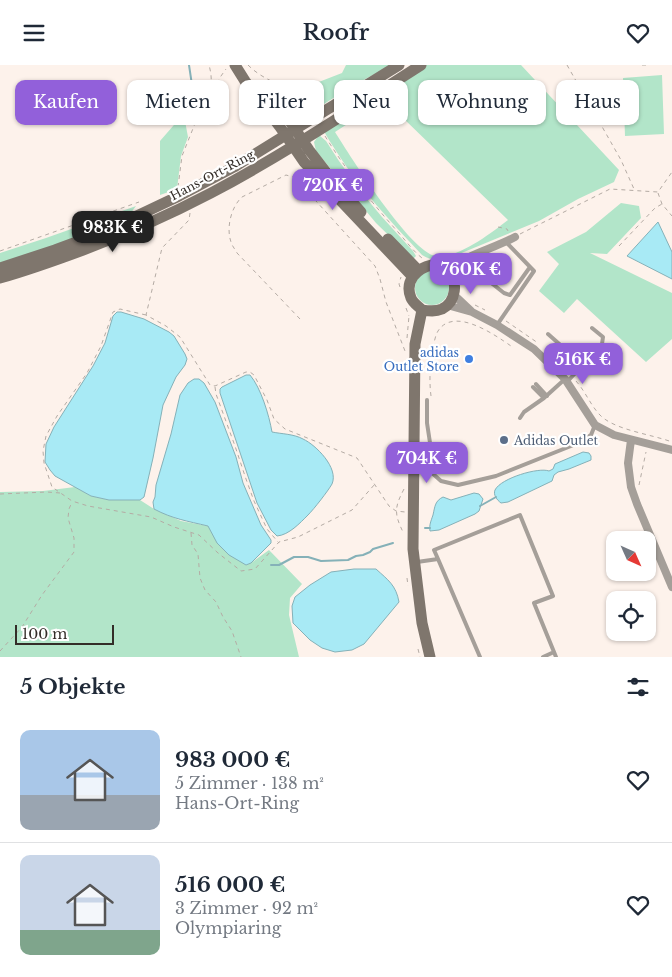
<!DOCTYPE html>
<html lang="de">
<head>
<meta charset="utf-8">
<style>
	body { margin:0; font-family:"Libre Baskerville",serif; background:#f6f6f7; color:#1f2937; height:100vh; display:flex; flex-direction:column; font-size:19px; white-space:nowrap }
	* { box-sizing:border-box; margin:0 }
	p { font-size:16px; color:#747a83 }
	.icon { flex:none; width:28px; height:28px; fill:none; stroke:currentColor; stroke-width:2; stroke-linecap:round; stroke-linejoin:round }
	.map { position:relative; height:592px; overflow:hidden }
	.panel { display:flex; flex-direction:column; background:#fff; flex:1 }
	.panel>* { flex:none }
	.guide { position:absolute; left:15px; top:15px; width:642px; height:45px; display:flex; gap:10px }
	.needle { width:32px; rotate:135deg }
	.fabs { position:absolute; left:606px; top:466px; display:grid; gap:10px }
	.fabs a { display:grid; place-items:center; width:50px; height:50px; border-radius:10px; background:#fff; box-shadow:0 1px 4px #0004; font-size:25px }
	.scale { position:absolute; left:15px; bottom:12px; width:99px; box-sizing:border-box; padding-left:5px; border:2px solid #332d28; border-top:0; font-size:14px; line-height:18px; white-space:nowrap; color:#332d28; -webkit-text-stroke:4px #fff; paint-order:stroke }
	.price { position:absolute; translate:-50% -42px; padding:0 11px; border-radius:10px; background:#9260da; color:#fff; font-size:16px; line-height:32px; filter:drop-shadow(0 1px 2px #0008) }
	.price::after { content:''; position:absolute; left:50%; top:30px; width:15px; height:11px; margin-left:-8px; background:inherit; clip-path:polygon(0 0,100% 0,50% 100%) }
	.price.current { background:#222; color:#fff }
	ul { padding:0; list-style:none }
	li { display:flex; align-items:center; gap:15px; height:125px; padding:0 20px }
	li+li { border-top:1px solid #e0e1e3 }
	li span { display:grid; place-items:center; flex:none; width:140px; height:100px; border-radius:10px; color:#555 }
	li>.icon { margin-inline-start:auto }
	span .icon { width:60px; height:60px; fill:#fffc; stroke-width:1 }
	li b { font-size:21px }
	h2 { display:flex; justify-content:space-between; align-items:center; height:60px; padding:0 20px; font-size:21px }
	.tag { padding:0 18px; border-radius:10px; background:#fff; box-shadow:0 1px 4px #0004; font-size:18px; line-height:45px }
	.tag.current { background:#9260da; color:#fff }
	header { display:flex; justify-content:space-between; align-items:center; height:65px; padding:0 20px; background:#fff; font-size:22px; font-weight:600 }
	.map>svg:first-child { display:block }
	.green { fill:#b2e5c9; fill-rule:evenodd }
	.water { fill:#a8eaf5; stroke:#85b1b8 }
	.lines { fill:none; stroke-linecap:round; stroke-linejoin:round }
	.stream { stroke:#85b1b8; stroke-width:2 }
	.path { stroke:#b4aba4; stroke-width:1; stroke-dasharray:4 4; stroke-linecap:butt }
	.lane { stroke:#a59f99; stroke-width:4 }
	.street { stroke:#a59f99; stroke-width:8 }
	.secondary { stroke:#7f766d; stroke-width:11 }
	.shop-dot { fill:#3f7fe0; stroke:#fff; stroke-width:2 }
	.service-dot { fill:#5c6f8a; stroke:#fff; stroke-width:2 }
	.labels { text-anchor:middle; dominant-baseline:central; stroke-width:4.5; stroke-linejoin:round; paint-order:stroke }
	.street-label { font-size:12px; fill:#332d28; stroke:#fff }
	.shop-label { font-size:12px; fill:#366cbe; stroke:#fff; text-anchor:end }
	.service-label { font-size:12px; fill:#4e5e75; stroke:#fff; text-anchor:start }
</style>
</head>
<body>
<header><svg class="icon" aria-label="menu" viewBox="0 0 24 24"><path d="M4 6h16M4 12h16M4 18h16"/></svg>Roofr<svg class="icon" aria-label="heart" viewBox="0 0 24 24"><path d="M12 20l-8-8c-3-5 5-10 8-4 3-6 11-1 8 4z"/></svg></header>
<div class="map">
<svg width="672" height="592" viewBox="0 0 672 592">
	<rect width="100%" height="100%" fill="#fdf2eb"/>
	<!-- green -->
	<path class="green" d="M346,0H392L352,21L324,39L311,20L342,8Z
		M426,0H521L619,105L614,117L578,134L539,156L447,194C438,196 430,195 422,190C391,157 360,124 336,86C332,79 327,73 324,66ZM386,34L402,52L508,155C491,168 458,194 436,191C411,188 350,91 335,67Z
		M662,10L664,69L625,71L623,13Z
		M180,53L185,56L188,72L181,91L177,124L160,130V76Z
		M319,70L326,76L339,96L362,128L382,152L413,186L416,191L413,194L376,158L316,86L314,77Z
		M621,138L639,141L641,153L607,189L590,188L672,228V274L646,297L577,234L564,248L539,226L559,199L547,187L586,167Z
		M136,141L127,153L92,167L0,199V188L46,173Z
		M415 223a17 17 0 1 1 34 0a17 17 0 1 1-34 0Z
		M75,422L91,431L109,435H140L154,444L181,456L208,461L246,500L251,498L269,485L302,519L290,533L289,550L299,592H0V427L43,426Z"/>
	<!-- water -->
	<path class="water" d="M658,157L672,187V214L627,191Z
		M117,247H121L144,254L169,267L174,271L185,289L187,294L185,300L176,312L163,340L153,393L144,432L140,435H109L91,431L55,411L50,405L45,397L46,379L54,362L93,301L105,278L113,251Z
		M246,310H250C261,323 269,350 272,367C282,369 294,369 303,374C316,380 339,403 332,419C328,426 314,444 308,450C300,458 289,470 277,471L271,465L257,438L220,328V324L222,322Z
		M194,314H199L204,318L215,337L236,392L243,418L261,460L271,475V478L251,498L246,500L229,490L217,478L208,461C187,456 173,454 154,444L153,437L155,432L156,420L171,369L180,330L188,318Z
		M583,387L589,388L591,391V395L569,404L558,407L554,410L552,416L508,437L501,438C497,435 493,430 495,425C501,413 539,402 549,406L553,404L555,399Z
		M474,428L479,429L483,434L479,446L475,449L439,465L430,466C429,460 431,456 433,450C435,441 435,436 443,432L451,435Z
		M354,504H376C388,515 396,520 399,537L364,579L352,585L335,587L322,583L310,575L293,558L292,541L295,532L310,520L331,507Z"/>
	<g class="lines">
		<!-- stream -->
		<path class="stream" d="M189,0L192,20
			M480,441L496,432
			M425,463H430
			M271,500H279L294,492H308L321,496L348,495L356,491L363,490L370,487L373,484L393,478"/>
		<!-- path -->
		<path class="path" d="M248,0C262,14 276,17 292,27C298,31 303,38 308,44
			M567,0L621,95L634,124
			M642,0H648
			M209,30C212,19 212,11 209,0
			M325,71C346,105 371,137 398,167C406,176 413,186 422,193
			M178,122L182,91L194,61L208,33L221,11L226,4
			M658,128L662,139L672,151
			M190,148L189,155L162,183L146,250L166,261L180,272L210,320L215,321L246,307H250L254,310L267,335L274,354L285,364L357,393L389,441L396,446L405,447
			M498,162L507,164L508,166
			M520,169L610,124L658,127L672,107
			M619,181L655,143L662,139
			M0,186L139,137
			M400,222L399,219L401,212
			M475,240L485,245
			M406,243L409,251
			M146,250L120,244L113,247L101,281L87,308L57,351L46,371L43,386L44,398L52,422L72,436L88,441L151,452L174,462L199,470L218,488L241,506L255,504L279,477L298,472L352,445L375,419
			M300,254L237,188C235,184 232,181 231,177C226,163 231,142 242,132L286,110L293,112L296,114L375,201L380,214L386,237L405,286
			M506,256L538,278
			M407,273L409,251
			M545,284L553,291
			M576,316C585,326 590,339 599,349C613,365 651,369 672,377
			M215,322L216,329L235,381L246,414L254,436L267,464L278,477
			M431,331C429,316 430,299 433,284C434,278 435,271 438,266C454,241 495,270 511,281L512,280
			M639,420L646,387
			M404,424C394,443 394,449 404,469
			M0,429L47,427L60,428
			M191,468L192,480L198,489L200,513L205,525L216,537L223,552L232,566L241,592
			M407,513L408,521
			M418,584L420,592
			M0,586L22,562L42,530L74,487V473L68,453L69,444L72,437"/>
		<!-- lane -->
		<path class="lane" d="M494,200C487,204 484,206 485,213L504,228L510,230L530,202
			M497,260L534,206L506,177
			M548,269L583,300
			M552,301L566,285
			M567,317L602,279L603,272L592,263
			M536,319L547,331
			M533,322L544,333
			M427,335V358L434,404L432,408
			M520,353L524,347L544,333L565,314
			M416,406L432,408L441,416L458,420L496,411L581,377L591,370L595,360
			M438,494L434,485L520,450L553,531L534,538L554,587
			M417,497L438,494L480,592
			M543,592L554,587L556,592"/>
		<!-- street -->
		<path class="street" d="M447,206C467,189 493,184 515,172
			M454,230L471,246
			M447,240L472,247L497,260L534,284L565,314L595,360L614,370L672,385
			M631,375L628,398L631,422L637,439L672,522"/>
		<!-- secondary -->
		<path class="secondary" d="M235,0L245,16L280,62L304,97L412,211
			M256,21L285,49L309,85L326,107L361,147
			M388,174L418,205
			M432,200C437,201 443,202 447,206C459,216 456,237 442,244C435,247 429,246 422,245C418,241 413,238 411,233C404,216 417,203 432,200Z
			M0,203L55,185L101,168L179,131L234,102L399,0
			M0,213C28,205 56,195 83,185C126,169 169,150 211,128C283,90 352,44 421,0
			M422,245L415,279L413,484L422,558L430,592"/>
	</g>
	<!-- markers -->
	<circle class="shop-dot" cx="469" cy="294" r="5"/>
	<circle class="service-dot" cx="504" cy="375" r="5"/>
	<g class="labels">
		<!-- street labels -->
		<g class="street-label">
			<text transform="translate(212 110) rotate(-28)">Hans-Ort-Ring</text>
		</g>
		<!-- shop labels -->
		<g class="shop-label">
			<text x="459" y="287">adidas<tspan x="459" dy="14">Outlet Store</tspan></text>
		</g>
		<!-- service labels -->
		<g class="service-label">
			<text x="514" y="375">Adidas Outlet</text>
		</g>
	</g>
</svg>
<div class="fabs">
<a><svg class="needle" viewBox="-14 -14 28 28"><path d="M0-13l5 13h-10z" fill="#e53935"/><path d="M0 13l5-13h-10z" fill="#747a83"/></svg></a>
<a><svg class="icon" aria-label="locate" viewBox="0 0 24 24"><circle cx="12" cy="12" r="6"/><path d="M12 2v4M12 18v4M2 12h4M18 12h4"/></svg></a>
</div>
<div class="scale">100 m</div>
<b class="price" style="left:333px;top:146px">720K €</b>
<b class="price current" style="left:113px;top:188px">983K €</b>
<b class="price" style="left:471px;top:230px">760K €</b>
<b class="price" style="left:583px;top:320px">516K €</b>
<b class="price" style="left:427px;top:419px">704K €</b>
<div class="guide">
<a class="tag current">Kaufen</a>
<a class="tag">Mieten</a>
<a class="tag">Filter</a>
<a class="tag">Neu</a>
<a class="tag">Wohnung</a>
<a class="tag">Haus</a>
</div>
</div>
<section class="panel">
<h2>5 Objekte<svg class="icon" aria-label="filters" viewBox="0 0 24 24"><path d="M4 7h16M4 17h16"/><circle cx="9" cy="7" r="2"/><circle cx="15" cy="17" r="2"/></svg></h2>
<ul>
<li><span style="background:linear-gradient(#a9c7e8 65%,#9aa5b1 0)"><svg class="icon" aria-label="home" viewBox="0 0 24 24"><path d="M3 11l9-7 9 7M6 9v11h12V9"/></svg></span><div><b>983 000 €</b><p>5 Zimmer · 138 m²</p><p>Hans-Ort-Ring</p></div><svg class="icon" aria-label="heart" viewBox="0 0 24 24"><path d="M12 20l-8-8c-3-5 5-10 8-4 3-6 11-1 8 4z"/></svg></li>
<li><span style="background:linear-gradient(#c9d6e8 75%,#7fa58c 0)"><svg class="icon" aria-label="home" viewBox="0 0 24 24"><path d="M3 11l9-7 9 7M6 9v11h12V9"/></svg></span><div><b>516 000 €</b><p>3 Zimmer · 92 m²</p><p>Olympiaring</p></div><svg class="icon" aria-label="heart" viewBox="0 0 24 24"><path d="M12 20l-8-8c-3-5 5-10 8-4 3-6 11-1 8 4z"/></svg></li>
</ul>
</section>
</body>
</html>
